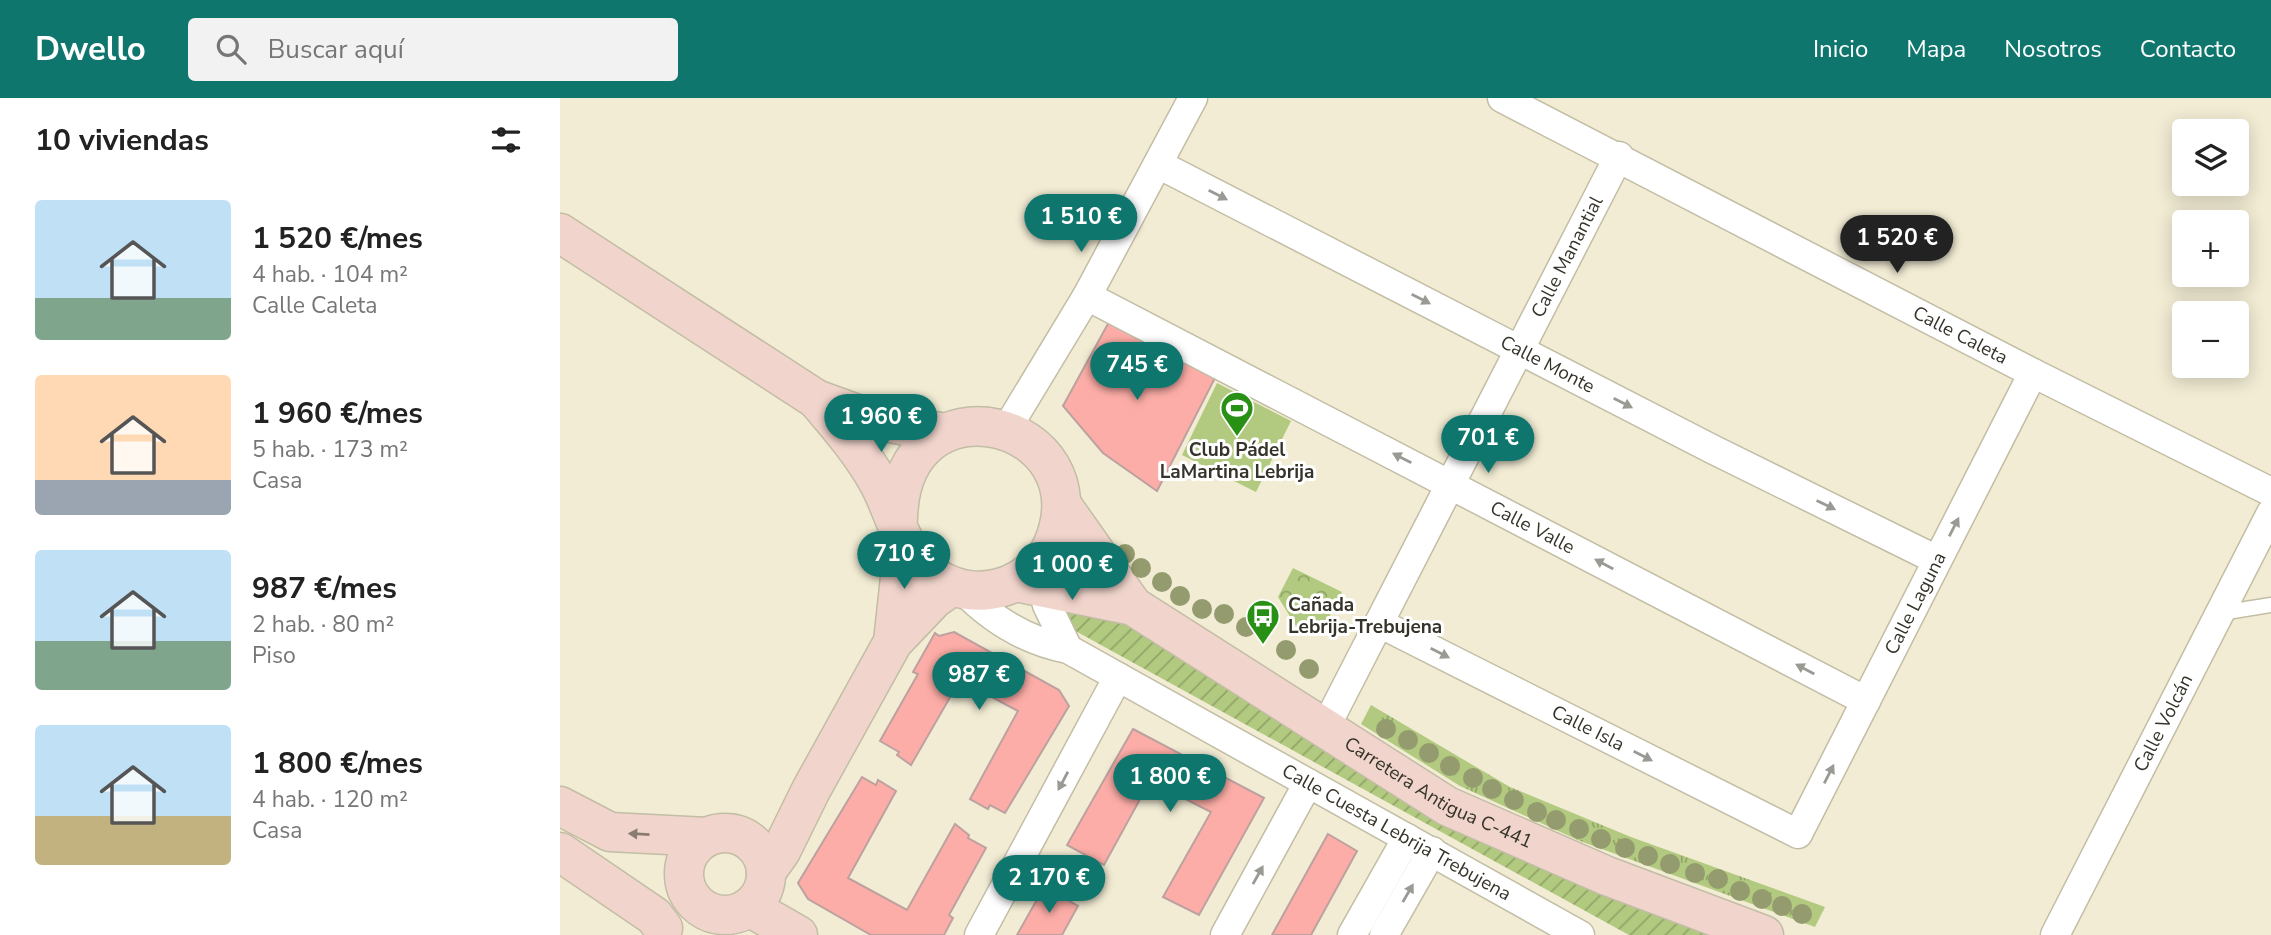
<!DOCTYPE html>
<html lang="es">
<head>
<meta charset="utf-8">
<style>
	body { margin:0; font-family:"Nunito Sans",sans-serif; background:#f2f2f2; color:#222; height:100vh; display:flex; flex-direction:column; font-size:26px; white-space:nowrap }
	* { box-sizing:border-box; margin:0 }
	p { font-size:23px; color:#767676 }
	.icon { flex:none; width:38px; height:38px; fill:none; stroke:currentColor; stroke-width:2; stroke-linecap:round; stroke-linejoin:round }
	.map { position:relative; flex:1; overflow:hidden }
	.panel { display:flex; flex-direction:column; background:#fff; width:560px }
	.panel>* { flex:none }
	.controls { position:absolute; left:1612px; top:21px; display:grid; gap:14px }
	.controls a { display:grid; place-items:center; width:77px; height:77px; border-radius:7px; background:#fff; box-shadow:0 4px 18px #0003; font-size:35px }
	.price { position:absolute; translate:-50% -60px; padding:0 16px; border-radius:24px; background:#0f766e; color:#fff; font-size:23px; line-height:46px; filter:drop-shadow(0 2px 4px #0008) }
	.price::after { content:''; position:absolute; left:50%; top:42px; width:21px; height:16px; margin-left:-10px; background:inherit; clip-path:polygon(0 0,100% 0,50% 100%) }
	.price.selected { background:#222; color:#fff }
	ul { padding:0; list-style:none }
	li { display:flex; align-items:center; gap:21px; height:175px; padding:0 35px }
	li span { display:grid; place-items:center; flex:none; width:196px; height:140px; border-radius:7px; color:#555 }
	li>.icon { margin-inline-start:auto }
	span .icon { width:84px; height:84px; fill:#fffc; stroke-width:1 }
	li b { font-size:30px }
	h2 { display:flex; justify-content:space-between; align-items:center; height:84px; padding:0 35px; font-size:30px }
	header { display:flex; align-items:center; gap:42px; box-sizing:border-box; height:98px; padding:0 35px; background:#0f766e; color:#fff }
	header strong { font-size:33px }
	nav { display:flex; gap:38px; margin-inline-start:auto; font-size:24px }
	.search { width:490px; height:63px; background:#f2f2f2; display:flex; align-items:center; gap:18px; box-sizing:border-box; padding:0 24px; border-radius:7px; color:#767676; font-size:26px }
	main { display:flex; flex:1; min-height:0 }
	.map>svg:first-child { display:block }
	.grass { fill:url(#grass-tufts) }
	.park { fill:url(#park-crowns) }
	.garden { fill:url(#garden-furrows) }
	.pitch { fill:#b1ca7f }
	.building { fill:#fdada7; stroke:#bda19f; stroke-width:2 }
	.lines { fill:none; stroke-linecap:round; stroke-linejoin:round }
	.lane-casing { stroke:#c2bda5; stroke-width:17 }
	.street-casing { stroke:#c2bda5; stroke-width:31 }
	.secondary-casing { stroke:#c2bda5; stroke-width:41 }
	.lane { stroke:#fff; stroke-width:14 }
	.street { stroke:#fff; stroke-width:28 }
	.secondary { stroke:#f1d5cc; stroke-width:38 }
	.tree { fill:#949b6e }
	.oneway { fill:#9a9a94 }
	.oneway2 { fill:#8a7c73 }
	.labels { text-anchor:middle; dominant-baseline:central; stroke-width:6; stroke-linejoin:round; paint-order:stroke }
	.street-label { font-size:19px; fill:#36342a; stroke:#fff }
	.poi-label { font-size:19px; font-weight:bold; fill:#36342a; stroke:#fff }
</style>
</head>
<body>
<header>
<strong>Dwello</strong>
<div class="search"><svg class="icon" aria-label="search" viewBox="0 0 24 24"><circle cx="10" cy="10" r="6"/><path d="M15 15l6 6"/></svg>Buscar aquí</div>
<nav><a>Inicio</a><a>Mapa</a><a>Nosotros</a><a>Contacto</a></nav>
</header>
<main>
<section class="panel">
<h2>10 viviendas<svg class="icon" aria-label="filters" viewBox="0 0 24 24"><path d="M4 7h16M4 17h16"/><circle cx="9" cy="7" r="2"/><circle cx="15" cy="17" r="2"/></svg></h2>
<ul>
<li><span style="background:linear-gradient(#bfe0f5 70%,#7fa58c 0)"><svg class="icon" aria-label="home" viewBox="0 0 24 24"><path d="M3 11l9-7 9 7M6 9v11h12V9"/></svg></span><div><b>1 520 €/mes</b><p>4 hab. · 104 m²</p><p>Calle Caleta</p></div></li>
<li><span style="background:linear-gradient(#ffd9b3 75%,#9aa5b1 0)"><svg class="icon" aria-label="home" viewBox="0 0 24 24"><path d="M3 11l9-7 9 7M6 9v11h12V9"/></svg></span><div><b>1 960 €/mes</b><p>5 hab. · 173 m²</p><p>Casa</p></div></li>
<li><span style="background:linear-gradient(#bfe0f5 65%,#7fa58c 0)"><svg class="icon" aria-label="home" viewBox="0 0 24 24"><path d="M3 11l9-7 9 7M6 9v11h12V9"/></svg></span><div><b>987 €/mes</b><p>2 hab. · 80 m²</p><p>Piso</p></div></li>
<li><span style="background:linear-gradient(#bfe0f5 65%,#c2b280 0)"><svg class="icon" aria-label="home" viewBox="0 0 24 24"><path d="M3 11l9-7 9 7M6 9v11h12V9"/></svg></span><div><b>1 800 €/mes</b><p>4 hab. · 120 m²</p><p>Casa</p></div></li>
</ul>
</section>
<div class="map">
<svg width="1711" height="837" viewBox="0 0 1711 837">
	<defs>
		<pattern id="grass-tufts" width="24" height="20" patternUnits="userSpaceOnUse" patternTransform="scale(1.75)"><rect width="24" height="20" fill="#b1ca7f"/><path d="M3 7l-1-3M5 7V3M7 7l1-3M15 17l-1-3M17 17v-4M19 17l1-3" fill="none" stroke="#91a568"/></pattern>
		<pattern id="park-crowns" width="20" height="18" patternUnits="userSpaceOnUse" patternTransform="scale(1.75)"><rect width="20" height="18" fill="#b1ca7f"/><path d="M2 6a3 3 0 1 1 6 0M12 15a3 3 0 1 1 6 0" fill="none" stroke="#91a568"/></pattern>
		<pattern id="garden-furrows" width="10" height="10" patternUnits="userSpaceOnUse" patternTransform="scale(1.75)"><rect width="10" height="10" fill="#b1ca7f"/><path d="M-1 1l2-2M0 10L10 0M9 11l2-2" fill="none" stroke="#91a568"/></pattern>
	</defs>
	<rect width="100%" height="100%" fill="#f2ecd4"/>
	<!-- grass -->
	<path class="grass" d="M811,607L950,689L1071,739L1265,809L1255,829L1020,743L900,688L801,626Z"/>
	<!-- park -->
	<path class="park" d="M733,470L782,494L762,533H739L718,499Z"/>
	<!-- garden -->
	<path class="garden" d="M522,505L553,517L1156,837H1069L510,530L507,516Z"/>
	<!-- pitch -->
	<path class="pitch" d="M657,285L731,323L696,394L622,357Z"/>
	<!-- building -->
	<path class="building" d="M550,222L655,280L597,393L543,355L503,308Z
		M394,534L499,592L509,608L445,715L430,707L428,711L410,701L458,613L400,582L351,667L337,657L339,654L320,643L358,576L353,574L375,535L379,538Z
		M573,631L704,700L639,817L603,799L651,714L590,683L544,767L507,747Z
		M302,679L316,687L318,682L336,693L288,780L347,812L395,726L409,737L408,740L426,750L389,817L393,820L384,837H311L248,801L238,785Z
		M768,736L797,753L751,837H712Z
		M484,789L518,808L502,837H457Z"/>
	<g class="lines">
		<defs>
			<path id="lane" d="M1661,515L1711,507"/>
			<g id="street">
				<path id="s1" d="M942,0L1473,275L1711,394"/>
				<path id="s2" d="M598,66L1152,351L1377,462"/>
				<path id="s3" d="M527,198L1306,603"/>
				<path d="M446,332L527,198L633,0"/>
				<path d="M478,473L487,507L508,551"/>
				<path id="s4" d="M402,491C431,521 466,543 508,551L1020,837"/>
				<path id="s5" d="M819,525L1238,736L1473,275"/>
				<path id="s6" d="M764,632L1059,58"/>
				<path d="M419,837L558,579"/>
				<path d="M665,837L748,685"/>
				<path d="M792,837L847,740"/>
				<path d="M824,837L872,753"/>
				<path id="s7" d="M1495,837L1711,415"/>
			</g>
			<g id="secondary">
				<path d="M0,135L256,301L314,322L385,335"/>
				<path d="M256,301C278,327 300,352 317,382C329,403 334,424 345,444C364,483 405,502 446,488C465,481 485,465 493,446C544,322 341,270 338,421"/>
				<path d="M502,407L573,508"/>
				<path id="s8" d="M456,484L573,508L887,708L1047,778L1204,837"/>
				<path d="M333,544L344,443"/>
				<path d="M0,708L50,734L147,739"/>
				<circle cx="165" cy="776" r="41"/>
				<path d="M0,754L94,818L103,830"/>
				<path d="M206,774L221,753L251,692L333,544L374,501L391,489"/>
				<path d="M189,809L238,837"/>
			</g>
		</defs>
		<!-- lane casing -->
		<use href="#lane" class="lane-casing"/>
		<!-- street casing -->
		<use href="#street" class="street-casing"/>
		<!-- secondary casing -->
		<use href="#secondary" class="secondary-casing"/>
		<!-- lane -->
		<use href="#lane" class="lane"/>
		<!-- street -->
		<use href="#street" class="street"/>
		<!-- secondary -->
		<use href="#secondary" class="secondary"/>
	</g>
	<!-- trees -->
	<g class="tree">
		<circle cx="565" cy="456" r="10"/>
		<circle cx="581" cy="470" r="10"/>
		<circle cx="602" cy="484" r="10"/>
		<circle cx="620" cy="498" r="10"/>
		<circle cx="642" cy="511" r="10"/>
		<circle cx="664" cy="516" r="10"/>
		<circle cx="686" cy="529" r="10"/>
		<circle cx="726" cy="552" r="10"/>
		<circle cx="749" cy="571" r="10"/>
		<circle cx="826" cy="631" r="10"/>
		<circle cx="848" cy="642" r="10"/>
		<circle cx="869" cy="655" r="10"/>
		<circle cx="890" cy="668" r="10"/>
		<circle cx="913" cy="680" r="10"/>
		<circle cx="932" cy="691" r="10"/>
		<circle cx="954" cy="702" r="10"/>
		<circle cx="977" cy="714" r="10"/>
		<circle cx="996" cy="722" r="10"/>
		<circle cx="1019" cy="731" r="10"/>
		<circle cx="1041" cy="741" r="10"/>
		<circle cx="1065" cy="750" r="10"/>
		<circle cx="1088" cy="758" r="10"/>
		<circle cx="1110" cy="766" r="10"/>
		<circle cx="1135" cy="775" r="10"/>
		<circle cx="1158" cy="781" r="10"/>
		<circle cx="1180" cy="793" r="10"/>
		<circle cx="1202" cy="801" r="10"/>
		<circle cx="1222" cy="808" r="10"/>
		<circle cx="1242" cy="816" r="10"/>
	</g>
	<!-- one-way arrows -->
	<defs><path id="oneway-solid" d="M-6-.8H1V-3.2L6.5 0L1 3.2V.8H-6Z" transform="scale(1.75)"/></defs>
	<g class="oneway">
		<use href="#oneway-solid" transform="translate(658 97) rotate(27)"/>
		<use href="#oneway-solid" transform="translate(861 201) rotate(27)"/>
		<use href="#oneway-solid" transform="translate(1063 305) rotate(27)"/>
		<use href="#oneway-solid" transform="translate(842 360) rotate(-153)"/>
		<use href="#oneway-solid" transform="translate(1266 407) rotate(26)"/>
		<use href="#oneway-solid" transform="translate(1394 429) rotate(-63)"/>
		<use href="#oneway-solid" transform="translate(1044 466) rotate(-152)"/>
		<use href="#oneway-solid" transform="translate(880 555) rotate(27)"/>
		<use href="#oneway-solid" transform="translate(1245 571) rotate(-152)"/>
		<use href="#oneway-solid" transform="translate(1083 658) rotate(27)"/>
		<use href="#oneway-solid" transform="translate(1269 676) rotate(-63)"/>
		<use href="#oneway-solid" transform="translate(503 683) rotate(118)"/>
		<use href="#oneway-solid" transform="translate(698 777) rotate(-61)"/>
		<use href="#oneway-solid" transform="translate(848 795) rotate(-60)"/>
	</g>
	<use class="oneway2" href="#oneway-solid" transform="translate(79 736) rotate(-177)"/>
	<!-- icons -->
	<defs>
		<symbol id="stadium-pin" viewBox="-11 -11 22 30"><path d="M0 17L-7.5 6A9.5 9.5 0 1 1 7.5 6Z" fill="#289014" stroke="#fff"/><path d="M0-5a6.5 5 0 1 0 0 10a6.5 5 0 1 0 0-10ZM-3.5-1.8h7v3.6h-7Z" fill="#fff"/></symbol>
		<symbol id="bus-pin" viewBox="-11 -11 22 30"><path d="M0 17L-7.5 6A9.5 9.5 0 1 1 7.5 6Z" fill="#289014" stroke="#fff"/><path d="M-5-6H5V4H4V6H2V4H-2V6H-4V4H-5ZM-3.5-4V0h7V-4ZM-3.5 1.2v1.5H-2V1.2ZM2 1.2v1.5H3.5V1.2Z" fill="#fff"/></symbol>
	</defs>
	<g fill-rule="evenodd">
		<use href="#stadium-pin" x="658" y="291" width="38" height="52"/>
		<use href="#bus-pin" x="684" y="499" width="38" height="52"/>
	</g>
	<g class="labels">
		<!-- street labels -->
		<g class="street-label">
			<text stroke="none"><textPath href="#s6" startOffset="532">Calle Manantial</textPath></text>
			<text stroke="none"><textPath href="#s1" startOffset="516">Calle Caleta</textPath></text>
			<text stroke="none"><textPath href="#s2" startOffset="438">Calle Monte</textPath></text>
			<text stroke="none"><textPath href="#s3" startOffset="502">Calle Valle</textPath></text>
			<text stroke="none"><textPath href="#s5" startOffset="728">Calle Laguna</textPath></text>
			<text stroke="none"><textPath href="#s7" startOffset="238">Calle Volcán</textPath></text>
			<text stroke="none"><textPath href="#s5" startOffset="234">Calle Isla</textPath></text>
			<text stroke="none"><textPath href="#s8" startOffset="478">Carretera Antigua C-441</textPath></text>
			<text stroke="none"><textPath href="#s4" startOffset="500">Calle Cuesta Lebrija Trebujena</textPath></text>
		</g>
		<!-- poi labels -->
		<g class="poi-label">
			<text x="677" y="352">Club Pádel<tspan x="677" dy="22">LaMartina Lebrija</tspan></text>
			<text x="728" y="507" text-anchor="start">Cañada<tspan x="728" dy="22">Lebrija-Trebujena</tspan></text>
		</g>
	</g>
</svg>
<div class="controls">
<a><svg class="icon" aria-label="layers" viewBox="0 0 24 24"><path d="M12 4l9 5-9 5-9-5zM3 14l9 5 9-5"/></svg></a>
<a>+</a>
<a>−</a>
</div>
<b class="price" style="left:521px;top:156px">1 510 €</b>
<b class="price selected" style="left:1337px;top:177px">1 520 €</b>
<b class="price" style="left:577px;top:304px">745 €</b>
<b class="price" style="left:321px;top:356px">1 960 €</b>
<b class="price" style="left:928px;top:377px">701 €</b>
<b class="price" style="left:344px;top:493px">710 €</b>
<b class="price" style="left:512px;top:504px">1 000 €</b>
<b class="price" style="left:419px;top:614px">987 €</b>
<b class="price" style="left:610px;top:716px">1 800 €</b>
<b class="price" style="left:489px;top:817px">2 170 €</b>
</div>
</main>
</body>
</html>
